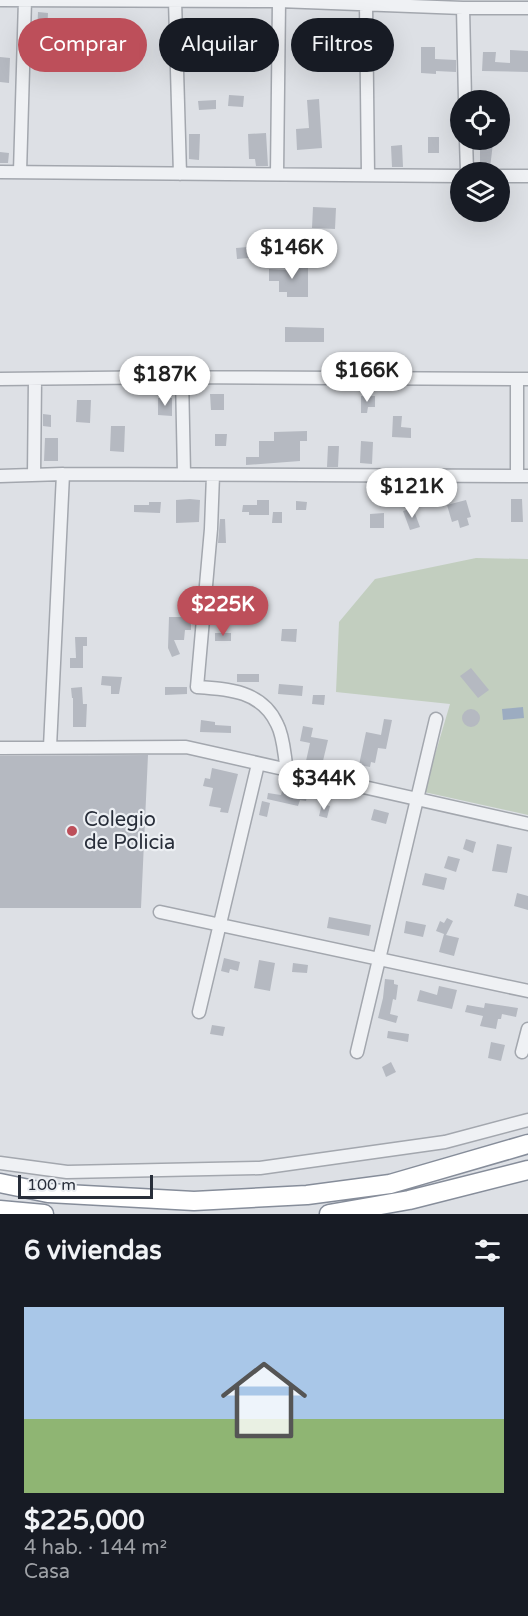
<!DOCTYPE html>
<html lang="es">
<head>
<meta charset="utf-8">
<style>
	body { margin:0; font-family:"Varela Round",sans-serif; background:#20242c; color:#f1f3f6; height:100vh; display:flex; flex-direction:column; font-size:22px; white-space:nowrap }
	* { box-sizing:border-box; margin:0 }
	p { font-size:20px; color:#9ea1a6 }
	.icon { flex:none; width:33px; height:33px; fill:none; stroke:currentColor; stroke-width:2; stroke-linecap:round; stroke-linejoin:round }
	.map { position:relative; height:1214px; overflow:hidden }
	.details { display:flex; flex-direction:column; background:#171b24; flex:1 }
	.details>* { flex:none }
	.banner { position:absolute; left:18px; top:18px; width:492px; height:54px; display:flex; gap:12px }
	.controls { position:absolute; left:450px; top:90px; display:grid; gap:12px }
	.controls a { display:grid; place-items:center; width:60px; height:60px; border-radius:50%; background:#171b24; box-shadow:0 6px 24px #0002; font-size:30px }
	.scale { position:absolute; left:18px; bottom:15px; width:135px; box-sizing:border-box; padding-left:6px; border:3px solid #282e3a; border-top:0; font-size:16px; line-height:21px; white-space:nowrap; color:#282e3a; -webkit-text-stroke:4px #eceff3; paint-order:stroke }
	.price { position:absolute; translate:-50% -51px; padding:0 14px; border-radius:21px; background:#fff; color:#222; font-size:20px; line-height:39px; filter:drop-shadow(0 2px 3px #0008) }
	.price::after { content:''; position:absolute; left:50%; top:36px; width:18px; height:14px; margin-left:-9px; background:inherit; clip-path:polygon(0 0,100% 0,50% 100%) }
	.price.on { background:#bd4f5a; color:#fff }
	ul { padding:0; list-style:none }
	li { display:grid; align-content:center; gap:12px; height:318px; padding:0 24px }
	li span { display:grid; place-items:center; height:186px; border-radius:0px; color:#555 }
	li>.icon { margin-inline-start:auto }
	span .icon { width:108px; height:108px; fill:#fffc; stroke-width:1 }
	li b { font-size:26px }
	h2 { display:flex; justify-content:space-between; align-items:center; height:72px; padding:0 24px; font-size:26px }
	.tag { padding:0 21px; border-radius:27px; background:#171b24; box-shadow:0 6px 24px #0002; font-size:21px; line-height:54px }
	.tag.on { background:#bd4f5a; color:#fff }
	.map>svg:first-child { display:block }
	.green { fill:#c2cebf }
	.water { fill:#9cacc1 }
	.building { fill:#b5b9c1 }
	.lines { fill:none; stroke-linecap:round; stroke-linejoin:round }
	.minor-casing { stroke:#a3a7ae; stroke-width:15 }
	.highway-casing { stroke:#868d9a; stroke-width:21 }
	.minor { stroke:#eff1f4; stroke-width:12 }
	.highway { stroke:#fff; stroke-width:18 }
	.poi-dot { fill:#bd4f5a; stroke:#eceff3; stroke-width:2 }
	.labels { text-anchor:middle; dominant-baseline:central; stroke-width:4.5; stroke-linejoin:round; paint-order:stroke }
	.poi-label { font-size:20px; fill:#282e3a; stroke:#eceff3; text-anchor:start }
</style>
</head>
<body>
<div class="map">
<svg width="528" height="1214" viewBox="0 0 528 1214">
	<rect width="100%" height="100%" fill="#dde0e5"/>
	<!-- green -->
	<path class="green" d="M476,558L528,559V815L424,792L450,704L336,692L339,622L375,579Z"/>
	<!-- water -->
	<path class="water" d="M523,707L524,718L503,720L502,709Z"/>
	<!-- building -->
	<path class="building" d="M38,12L48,13L47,33L37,32Z
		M251,21H262V47H250Z
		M421,47H435V59L456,60V72L436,71V74L421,73Z
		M510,50L528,51V72L482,71L483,52H496L495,62L510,63Z
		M0,57L10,58L9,83L0,82Z
		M229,95L244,96L243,107L228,106Z
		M319,99L322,148L297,150L296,129L309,128L307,100Z
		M216,100V109L199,110L198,101Z
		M266,133L268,166H256L255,159H249L248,134Z
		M189,134H200L199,160L189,159Z
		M428,137H439V153H428Z
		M484,143H493L490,168H480V150H483Z
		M402,145L403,167H392L391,146Z
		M0,152L9,153L8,163H0Z
		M313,207L336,208L335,229L312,228Z
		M248,247L249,258L237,259L236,248Z
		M287,263H308V297H287V292H279V281H269V269L287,270Z
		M285,327L324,328V342H285Z
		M210,394H224V410H211Z
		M361,396H375V407H368L367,413H361Z
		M158,398H172V416L158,415Z
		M77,400H91L90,423L76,422Z
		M43,414L51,415V427L43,426Z
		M393,416H402L401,427L411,428V438L392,437Z
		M111,426H125L124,452L110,451Z
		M307,431V441H300V461L246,465V457H259V441H274V432Z
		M215,434H227L226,446H215Z
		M45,438H58V461H44Z
		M361,441L373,442L372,464L360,463Z
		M328,446H339L338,467H327Z
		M190,499L200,500L199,522L176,523V500Z
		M511,499H522L523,522H511Z
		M257,500H269V515H249V512H242L243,505H257Z
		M466,500L471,517L467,518L469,525L460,528L458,520L452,522L447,505Z
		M296,501L307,502L306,510H296Z
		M149,502H161L160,513L134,512V505H149Z
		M413,508L420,527L410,530L403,511Z
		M273,512H282V523H272Z
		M384,513V528H370V514Z
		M220,519H225L226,543H218Z
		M169,617H191V630H185L184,640H174L180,654L172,657L168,648Z
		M282,629H297L296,642L281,641Z
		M215,633H231V641H215Z
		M75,637H87V646H83V668H70V658H76Z
		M471,668L489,690L478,698L460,676Z
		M237,674H259V682H237Z
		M102,676L122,677L119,694H111V686L101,685Z
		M279,684L303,686L302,696L278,694Z
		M82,687L83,704H87L86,727H73V698H72L71,688Z
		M165,687H187V694L165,695Z
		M313,695H325L324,705L312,704Z
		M462 718a9 9 0 1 1 18 0a9 9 0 1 1-18 0Z
		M384,719L392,720L386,749L378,748L375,763L371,762L370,767L359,765L366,732L381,735Z
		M201,720L215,722V725L231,726V733L200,732Z
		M303,726L313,728L311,737L328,740L322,765L306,761L310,743L300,741Z
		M148,755L141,908H0V756Z
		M212,768L238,774L228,813L220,812L221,808L209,806L213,788L203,786L205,778L210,779Z
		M298,784L309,787L306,801L300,800L298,806L267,799L268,793L281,795L283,788L296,791Z
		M262,801L270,803L267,817L259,815Z
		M322,804L330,806L327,818L319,816Z
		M374,809L389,813L386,824L371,820Z
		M466,839L476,842L473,853L463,849Z
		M497,844L512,847L507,873L492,871Z
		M448,856L460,859L456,872L444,868Z
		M425,873L447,878L444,890L422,885Z
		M517,893L528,896V910L514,906Z
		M329,917L371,925L369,936L327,928Z
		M447,918L453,921L446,935L459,938L454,956L439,952L444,934L436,931L440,921L444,923Z
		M406,921L426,925L423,937L404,933Z
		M224,958L240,962L238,971L230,969L229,973L221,971Z
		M259,960L275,963L270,991L254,988Z
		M293,963L308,965L307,973L292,972Z
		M385,979L394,980V984L398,985L396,1000L393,999L390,1014L398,1016L396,1023L378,1018L383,998Z
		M439,986L457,990L452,1009L417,1001L420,990L437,995Z
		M485,1003L518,1008L516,1017L502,1014L501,1019H498L496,1029L480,1026L483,1016L465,1012L467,1005L484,1008Z
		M212,1025L225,1027L223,1036L210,1034Z
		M388,1031L409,1034L408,1042L387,1038Z
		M491,1042L505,1045L501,1061L488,1058Z
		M391,1062L396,1072L386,1077L382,1067Z"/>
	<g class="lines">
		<defs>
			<path id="minor" d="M0,0L279,1L463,8H528
				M175,0L180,174
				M366,4L368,175
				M463,8L465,100
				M466,140L467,172
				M0,172L460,176
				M20,172L25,0
				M277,174L279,1
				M500,176H528
				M182,377L184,474
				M0,379L182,377L528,379
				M517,379V476
				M34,475L35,379
				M213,475L211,529L197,687C229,689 262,691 277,724C284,737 284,755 287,770
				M0,476L63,474L528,476
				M50,747L63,474
				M0,748L186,747L528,824
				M160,912L528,991
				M199,1012L258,764
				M357,1052L436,719
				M522,1052L528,1029
				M0,1163L67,1172L260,1168L445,1142L528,1120"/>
			<path id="highway" d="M0,1183L48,1193L194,1201L307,1195L390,1184L528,1144
				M0,1210L44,1214
				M329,1214L409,1200L528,1170"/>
		</defs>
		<!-- minor casing -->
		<use href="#minor" class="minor-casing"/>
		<!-- highway casing -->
		<use href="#highway" class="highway-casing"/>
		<!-- minor -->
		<use href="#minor" class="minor"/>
		<!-- highway -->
		<use href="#highway" class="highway"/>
	</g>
	<!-- markers -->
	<circle class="poi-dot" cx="72" cy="831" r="6"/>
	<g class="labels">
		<!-- poi labels -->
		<g class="poi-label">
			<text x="84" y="820">Colegio<tspan x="84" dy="23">de Policia</tspan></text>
		</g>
	</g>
</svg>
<div class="controls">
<a><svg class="icon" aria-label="locate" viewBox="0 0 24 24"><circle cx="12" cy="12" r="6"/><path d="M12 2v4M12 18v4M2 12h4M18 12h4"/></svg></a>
<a><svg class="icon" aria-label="layers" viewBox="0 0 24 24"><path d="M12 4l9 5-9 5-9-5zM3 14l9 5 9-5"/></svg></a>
</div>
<div class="scale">100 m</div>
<b class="price" style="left:292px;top:280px">$146K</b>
<b class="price" style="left:367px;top:403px">$166K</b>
<b class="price" style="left:165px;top:407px">$187K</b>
<b class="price" style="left:412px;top:519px">$121K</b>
<b class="price on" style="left:223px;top:637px">$225K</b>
<b class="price" style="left:324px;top:811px">$344K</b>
<div class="banner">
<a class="tag on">Comprar</a>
<a class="tag">Alquilar</a>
<a class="tag">Filtros</a>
</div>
</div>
<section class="details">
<h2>6 viviendas<svg class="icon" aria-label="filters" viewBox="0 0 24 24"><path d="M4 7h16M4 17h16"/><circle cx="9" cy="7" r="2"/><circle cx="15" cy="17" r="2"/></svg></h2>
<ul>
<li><span style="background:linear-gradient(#a9c7e8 60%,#8fb573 0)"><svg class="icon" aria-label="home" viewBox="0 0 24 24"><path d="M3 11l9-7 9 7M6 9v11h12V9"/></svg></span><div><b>$225,000</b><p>4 hab. · 144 m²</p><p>Casa</p></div></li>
</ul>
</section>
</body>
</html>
